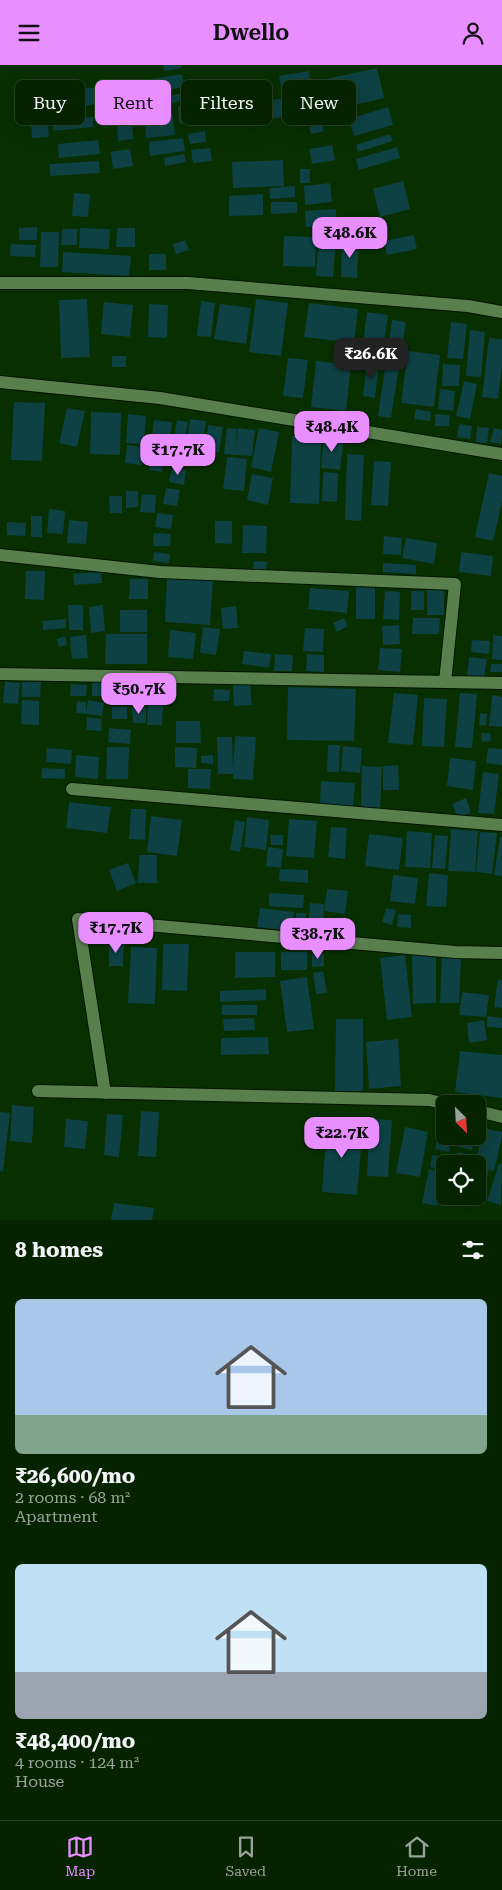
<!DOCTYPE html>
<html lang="en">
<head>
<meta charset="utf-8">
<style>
	body { margin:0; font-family:"Roboto Serif",serif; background:#142f0f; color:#f1f3f6; height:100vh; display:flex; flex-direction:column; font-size:19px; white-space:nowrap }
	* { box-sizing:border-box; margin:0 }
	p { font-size:16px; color:#98a499 }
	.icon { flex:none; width:28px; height:28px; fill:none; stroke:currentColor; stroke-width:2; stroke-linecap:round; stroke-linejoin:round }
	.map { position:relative; height:1155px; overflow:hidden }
	.panel { display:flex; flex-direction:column; background:#062300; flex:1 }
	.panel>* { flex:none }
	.top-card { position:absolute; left:15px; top:15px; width:472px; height:45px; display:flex; gap:10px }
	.needle { width:32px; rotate:156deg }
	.controls { position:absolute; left:436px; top:1030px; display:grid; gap:10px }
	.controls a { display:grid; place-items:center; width:50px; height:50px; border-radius:8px; background:#062300; box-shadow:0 5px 20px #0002,0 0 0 1px #274022; font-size:25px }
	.price { position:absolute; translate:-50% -42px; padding:0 11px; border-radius:10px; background:#e88eff; color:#111; font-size:16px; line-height:32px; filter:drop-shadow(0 1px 2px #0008) }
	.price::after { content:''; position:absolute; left:50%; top:30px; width:15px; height:11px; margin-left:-8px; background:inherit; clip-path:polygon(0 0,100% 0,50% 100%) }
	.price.selected { background:#222; color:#fff }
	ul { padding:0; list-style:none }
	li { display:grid; align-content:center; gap:10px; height:265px; padding:0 15px }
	li span { display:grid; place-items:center; height:155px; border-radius:8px; color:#555 }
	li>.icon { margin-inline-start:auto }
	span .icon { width:90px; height:90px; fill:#fffc; stroke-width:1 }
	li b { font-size:21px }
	h2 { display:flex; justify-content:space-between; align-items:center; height:60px; padding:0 15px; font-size:21px }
	.tag { padding:0 18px; border-radius:8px; background:#062300; box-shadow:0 5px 20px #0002,0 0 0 1px #274022; font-size:18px; line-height:45px }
	.tag.selected { background:#e88eff; color:#111 }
	header { display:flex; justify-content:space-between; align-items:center; height:65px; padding:0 15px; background:#e88eff; color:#111; font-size:22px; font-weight:600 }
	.dock { display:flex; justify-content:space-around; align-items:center; height:70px; border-top:1px solid #274022; background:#062300; font-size:14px; color:#98a499 }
	.dock a { display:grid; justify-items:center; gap:2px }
	.dock .selected { color:#e88eff }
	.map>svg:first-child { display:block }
	.building { fill:#0d4143 }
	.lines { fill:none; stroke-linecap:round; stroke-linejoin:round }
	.minor-casing { stroke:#021400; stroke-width:14 }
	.minor { stroke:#58804d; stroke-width:12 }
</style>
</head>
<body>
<header><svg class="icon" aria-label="menu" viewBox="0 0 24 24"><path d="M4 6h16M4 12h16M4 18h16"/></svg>Dwello<svg class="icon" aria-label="person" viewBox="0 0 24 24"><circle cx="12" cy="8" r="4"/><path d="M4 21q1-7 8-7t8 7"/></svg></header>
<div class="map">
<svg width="502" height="1155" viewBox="0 0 502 1155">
	<rect width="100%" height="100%" fill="#082f00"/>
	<!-- building -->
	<path class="building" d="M163,0H181V3L164,6Z
		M377,3L384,33L333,45L326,14Z
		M309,6L311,21L282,26L279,11Z
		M182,9L184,22L148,28L146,15Z
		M266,15L268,31L240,35L238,19Z
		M125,17H131L134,45L127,46Z
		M100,22L101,39L72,42L70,25Z
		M195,26L196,34L163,39L162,32Z
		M306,28L310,41L297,46L293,32Z
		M39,29L42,38L28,43L24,33Z
		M288,33L290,51L265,54L263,36Z
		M201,39L203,56L179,58L178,41Z
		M388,42L393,60L354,71L349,54Z
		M172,45L175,70L146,73L144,48Z
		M322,45L324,53L297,61L295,52Z
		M93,52V62L53,66L52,55Z
		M132,55L133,74L118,76L117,57Z
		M48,58L49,72L32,73L31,60Z
		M322,59L324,66L311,69L309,62Z
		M205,66L206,77L190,79L188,69Z
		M390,69L393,76L358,87L356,80Z
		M183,73L185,86L150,91L149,77Z
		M98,75L100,89L59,93L58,79Z
		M332,80L335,95L312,99L309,84Z
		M397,82L400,93L359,105L356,94Z
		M210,83L212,96L193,98L191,85Z
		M130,84L133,101L113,104L111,87Z
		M184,89L186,97L165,101L164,93Z
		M283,95L284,121L233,123L232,97Z
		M99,96L100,108L50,111V99Z
		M300,104H310V118H300Z
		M403,116L410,144L380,152L373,124Z
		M330,118L332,137L305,140L304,121Z
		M295,121V132L270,134L269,123Z
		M74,128L90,129L88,152L72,151Z
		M263,129V150L229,151V131Z
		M271,137H297V148L271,149Z
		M336,144L337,160L306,162L305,146Z
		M37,162V175H19V163Z
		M80,163L110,164L109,184L79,183Z
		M117,163H135V182H116Z
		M62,164H77V180H61Z
		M41,167H59L58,202H40Z
		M414,170L417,184L387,190L384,176Z
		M284,171L316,172L315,202L283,201Z
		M319,172L336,173L333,212L316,211Z
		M185,175L189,185L176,189L173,179Z
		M342,175L359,176L357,213L341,212Z
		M11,179L36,180L35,192L10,191Z
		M63,187L131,191L129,211L62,207Z
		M149,189H166V205H149Z
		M87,234L90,292L61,293L59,235Z
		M256,234L288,238L281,291L249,287Z
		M201,236L215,238L211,272L197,271Z
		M104,237L133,240L130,272L101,269Z
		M309,238L358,244L354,278L304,272Z
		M149,239L168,240L167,273L148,272Z
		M220,239L251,243L246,279L214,274Z
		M367,247L388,250L384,281L363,278Z
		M392,255L406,257L391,353L378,351Z
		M451,257L467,259L463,294L447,293Z
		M470,265L485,267L481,312L466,311Z
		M489,273L502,274V302L498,334L482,332Z
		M408,286L440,290L434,342L401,338Z
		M112,291H126V302H112Z
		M288,293L308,295L303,333L283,331Z
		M316,296L351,300L346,346L311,342Z
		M367,298L379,299L375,333L363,331Z
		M443,299L460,300L459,321H442Z
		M464,316L477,319L470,354L456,351Z
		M440,324L455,326L453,346L438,344Z
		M14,337L45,338L42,396L11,395Z
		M67,343L85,346L77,382L59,378Z
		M416,344L431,347L430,356L414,354Z
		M91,347L121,348L120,390L90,389Z
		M128,349L146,351L144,379L126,378Z
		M435,349L450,350L449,361H435Z
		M190,354L206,356L202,384L186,383Z
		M154,355L172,357L169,383L151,381Z
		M177,355L188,357L181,396L170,395Z
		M459,359L472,361L470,374L457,372Z
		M208,360L223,362L219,387L205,385Z
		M477,362L489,363L487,378L476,377Z
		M227,363L237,364L235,386L238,363L255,365L252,391L224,389Z
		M259,363L279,367L271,407L251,402Z
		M494,363L502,365L501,379L490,377Z
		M292,371L321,372L319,439L290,438Z
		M324,371L344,373L340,405L321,403Z
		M127,380L144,382L141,400L125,398Z
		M151,388L165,390L162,407L149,405Z
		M347,389L364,390L361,456L345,455Z
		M227,392L247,394L244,426L223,424Z
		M374,396L391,397L388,441L371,440Z
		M172,402L186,405L184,420L169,417Z
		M323,407L338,408L337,437L322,436Z
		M489,408L502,411V437L493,476L475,472Z
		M252,409L273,413L268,440L247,435Z
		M166,423L180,425L177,441L163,439Z
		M126,426H138V442L126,443Z
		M142,429L156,430L155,448L140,447Z
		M109,431H122V448H110Z
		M49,444L65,446L63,469L47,468Z
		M157,448L173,450L171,464L155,462Z
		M31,451H42V472H31Z
		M69,455L88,457L86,479L67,478Z
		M215,456H232V479L215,478Z
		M7,457L26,458L25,471L7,470Z
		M243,460L267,461L266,488H242Z
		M154,468L171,469L170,481H153Z
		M384,471L402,473L401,490L383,489Z
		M406,473L437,478L434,499L402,493Z
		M154,487L170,489L169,498L153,496Z
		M461,487L493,491L491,511L459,507Z
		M254,496L267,497L266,505L253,504Z
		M383,498L416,500V509L383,507Z
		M26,506H45L44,535L25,534Z
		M101,507L102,518L74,520L73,509Z
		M167,512L213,515L210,560L165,557Z
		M130,514H148V534H129Z
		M356,522L375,523V554H356Z
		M310,523L349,526L347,548L308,544Z
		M427,523H444V550H427Z
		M385,526L400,527L399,555L383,554Z
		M411,526H424V545H411Z
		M68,540H83V565H69Z
		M103,540L105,566L91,568L89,542Z
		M236,541L238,563L223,564L221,543Z
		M120,545H147V567H120Z
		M344,553L348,561L337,567L333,558Z
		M413,553H440L439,569H412Z
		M66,554V563L43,565V556Z
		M399,560L400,579L383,580L382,561Z
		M203,562L220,564L216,590L200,588Z
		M305,563L324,564L323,587L303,586Z
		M170,565L196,568L193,594L168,592Z
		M106,569H147V599H105Z
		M86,570L88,593L72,594L70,572Z
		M493,570L502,571V595L492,594Z
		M65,571L67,580L59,582L57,574Z
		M472,575L490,576L489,589L471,587Z
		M380,583L402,584L400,607L378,605Z
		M244,586L271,589L269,603L242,599Z
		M275,589L293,590L292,606H274Z
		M307,589L324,590V607L306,606Z
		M469,592L487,594L484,613L467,612Z
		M491,599H502V607H490Z
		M5,617L20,618L18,639L3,638Z
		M22,617H41L40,632H22Z
		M92,617H102V631H92Z
		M125,618H142L141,630L124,629Z
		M71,619L87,620L86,631H70Z
		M250,619L252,640L234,641L233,620Z
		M106,620H116L115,635L106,634Z
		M149,621L164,622L162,660H147Z
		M288,622L356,624L354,676L287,675Z
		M214,624L230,625L229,636H213Z
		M394,628L418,630L413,680L388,678Z
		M460,628L477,629L472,683L455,682Z
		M492,630L502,632V662L489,661Z
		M424,633L447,634L444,682L422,681Z
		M22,635L39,636V660L21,659Z
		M88,635L104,638L102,651L76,648L77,636L86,637V647Z
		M112,642H127V654H112Z
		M132,642H146V658H133Z
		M480,648L487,649L486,661L479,660Z
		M87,652L102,654L101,666L86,665Z
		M176,656H200L201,678H176Z
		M109,663L131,665L130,679L108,677Z
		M481,668H490L491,676L482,677Z
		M235,671L256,672L253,715L233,714V709H218L217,672H232L233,704Z
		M328,680H340L339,707H327Z
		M343,681L362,683L360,708L341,706Z
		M107,682H129L128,714H106Z
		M175,682L197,683L196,703L175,702Z
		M47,683L72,685L71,699L46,697Z
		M488,683L502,684V700L486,698Z
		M76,690L99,692L98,714L75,712Z
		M213,690V699L201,698V691Z
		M450,693L476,696L473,725L447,721Z
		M398,700L399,725H383V701Z
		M362,701L382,702L380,743L361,742Z
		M42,703L65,704V714L41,713Z
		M188,704H211L210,724L188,723Z
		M483,707L499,709L494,749L478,748Z
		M321,716L355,718L353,742L320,739Z
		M466,733L471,747L458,753L452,739Z
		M69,737L111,742L107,768L66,763Z
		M131,744H146L145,775L129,774Z
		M151,751L182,755L177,791L147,787Z
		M247,752L269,755L266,785L244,782Z
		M289,754L317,756L314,793L286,791Z
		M235,755L245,757L240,787L230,785Z
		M331,762L347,763L345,794L328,792Z
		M451,764L478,766L475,807L448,806Z
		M407,766L432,768L430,803L405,802Z
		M480,767L497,768L492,809L476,807Z
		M369,769L403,773L399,805L365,801Z
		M270,770H283V780H271Z
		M435,770L448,771L445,804L432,803Z
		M500,772H502V811L494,810Z
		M268,782L283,784L281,803L266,801Z
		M139,790H157V818H138Z
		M128,798L136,818L117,826L109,805Z
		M280,804L308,805V818L279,816Z
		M429,808L448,810L446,842L426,841Z
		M393,810L418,813L415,839L390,836Z
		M327,824L348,826L345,849L324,846Z
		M269,828L304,830L303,843L269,841Z
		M310,838L324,839L323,860L340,861V868L308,865Z
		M260,843L294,847L291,866L257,862Z
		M386,843L396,845L392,860L382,857Z
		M296,848H306V860H296Z
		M398,849L411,850V863L397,862Z
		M109,877L124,878L123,901H109Z
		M163,879H189L187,926L162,925Z
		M131,882L157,883L155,939L128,938Z
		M436,886V938L413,939L412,887Z
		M235,887H275V912L235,913Z
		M281,887H307V905H281Z
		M312,889H324V901L312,902Z
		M405,890L412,952L387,955L380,893Z
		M442,892L461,893L459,938H440Z
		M323,906L327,928L316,929L313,908Z
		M307,912L314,964L287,967L280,916Z
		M498,914L502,915V943L494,942Z
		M266,924V935L220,937V926Z
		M462,927L489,930L486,952L459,950Z
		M222,940H257V950H222Z
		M487,951L502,953V963L487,962Z
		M254,953L255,965L224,966L223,954Z
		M336,954H363V1026H335Z
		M484,955L487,975L469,978L467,958Z
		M268,972L269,989L221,990V973Z
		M398,974L401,1021L369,1024L366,977Z
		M460,986L502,990V1033L455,1027Z
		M12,1040L34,1042L32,1078L10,1076Z
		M141,1046L159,1047L156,1092L138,1091Z
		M0,1047L10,1048L3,1107L0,1106Z
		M107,1049L123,1050L119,1092L104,1090Z
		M66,1054L88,1056L85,1084L64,1082Z
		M370,1054L392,1055L388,1112L367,1111Z
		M327,1058L363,1060L357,1130L322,1127Z
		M405,1062L428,1067L420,1112L396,1108Z
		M484,1063L502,1067V1072L494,1106L480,1103L489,1105L479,1139L467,1136L468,1131H478V1099H475Z
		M439,1064L445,1065V1071H452L449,1087L435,1084Z
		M458,1071H476L472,1085L456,1081Z
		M457,1087L473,1090L471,1099H455Z
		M432,1090L445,1092L443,1105L430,1102Z
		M499,1098L502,1099L501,1140L487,1136Z
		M429,1104L443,1107L437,1141L422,1138Z
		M114,1138L154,1143L152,1155H111Z"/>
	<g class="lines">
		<defs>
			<path id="minor" d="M0,218H188L468,241L502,247
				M0,317L160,333L502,389
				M0,490L160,507L455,519L445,617
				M0,609L502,618
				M72,724L502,760
				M38,1026L429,1035L447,1039
				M105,1028L78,854L455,887L502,888
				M478,1046L502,1052"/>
		</defs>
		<!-- minor casing -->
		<use href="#minor" class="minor-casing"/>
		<!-- minor -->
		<use href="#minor" class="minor"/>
	</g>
</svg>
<div class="controls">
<a><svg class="needle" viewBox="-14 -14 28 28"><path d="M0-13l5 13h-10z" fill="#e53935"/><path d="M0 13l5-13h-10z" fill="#98a499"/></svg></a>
<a><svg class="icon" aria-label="locate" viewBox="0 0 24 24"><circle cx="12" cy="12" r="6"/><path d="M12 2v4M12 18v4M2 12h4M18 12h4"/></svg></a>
</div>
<b class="price" style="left:350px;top:194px">₹48.6K</b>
<b class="price selected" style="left:371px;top:315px">₹26.6K</b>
<b class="price" style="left:332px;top:388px">₹48.4K</b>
<b class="price" style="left:178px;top:411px">₹17.7K</b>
<b class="price" style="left:139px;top:650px">₹50.7K</b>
<b class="price" style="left:116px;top:889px">₹17.7K</b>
<b class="price" style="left:318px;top:895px">₹38.7K</b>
<b class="price" style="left:342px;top:1094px">₹22.7K</b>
<div class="top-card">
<a class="tag">Buy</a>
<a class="tag selected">Rent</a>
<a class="tag">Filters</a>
<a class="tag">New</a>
</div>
</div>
<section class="panel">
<h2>8 homes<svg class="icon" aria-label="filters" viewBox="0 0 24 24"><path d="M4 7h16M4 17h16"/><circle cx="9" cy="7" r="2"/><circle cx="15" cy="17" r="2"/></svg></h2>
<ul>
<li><span style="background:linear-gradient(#a9c7e8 75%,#7fa58c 0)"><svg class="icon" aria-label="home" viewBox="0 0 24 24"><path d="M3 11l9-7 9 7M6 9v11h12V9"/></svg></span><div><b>₹26,600/mo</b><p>2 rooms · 68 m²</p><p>Apartment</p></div></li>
<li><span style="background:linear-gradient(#bfe0f5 70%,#9aa5b1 0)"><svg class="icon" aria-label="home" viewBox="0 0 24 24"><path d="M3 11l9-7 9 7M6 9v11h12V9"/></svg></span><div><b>₹48,400/mo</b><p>4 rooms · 124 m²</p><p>House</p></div></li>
</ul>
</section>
<nav class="dock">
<a class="selected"><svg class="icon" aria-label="map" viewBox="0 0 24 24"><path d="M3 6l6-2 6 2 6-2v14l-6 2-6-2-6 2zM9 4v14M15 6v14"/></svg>Map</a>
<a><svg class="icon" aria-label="saved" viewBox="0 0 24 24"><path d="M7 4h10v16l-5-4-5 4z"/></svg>Saved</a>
<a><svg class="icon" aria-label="home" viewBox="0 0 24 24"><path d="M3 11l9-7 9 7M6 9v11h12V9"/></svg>Home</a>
</nav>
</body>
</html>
